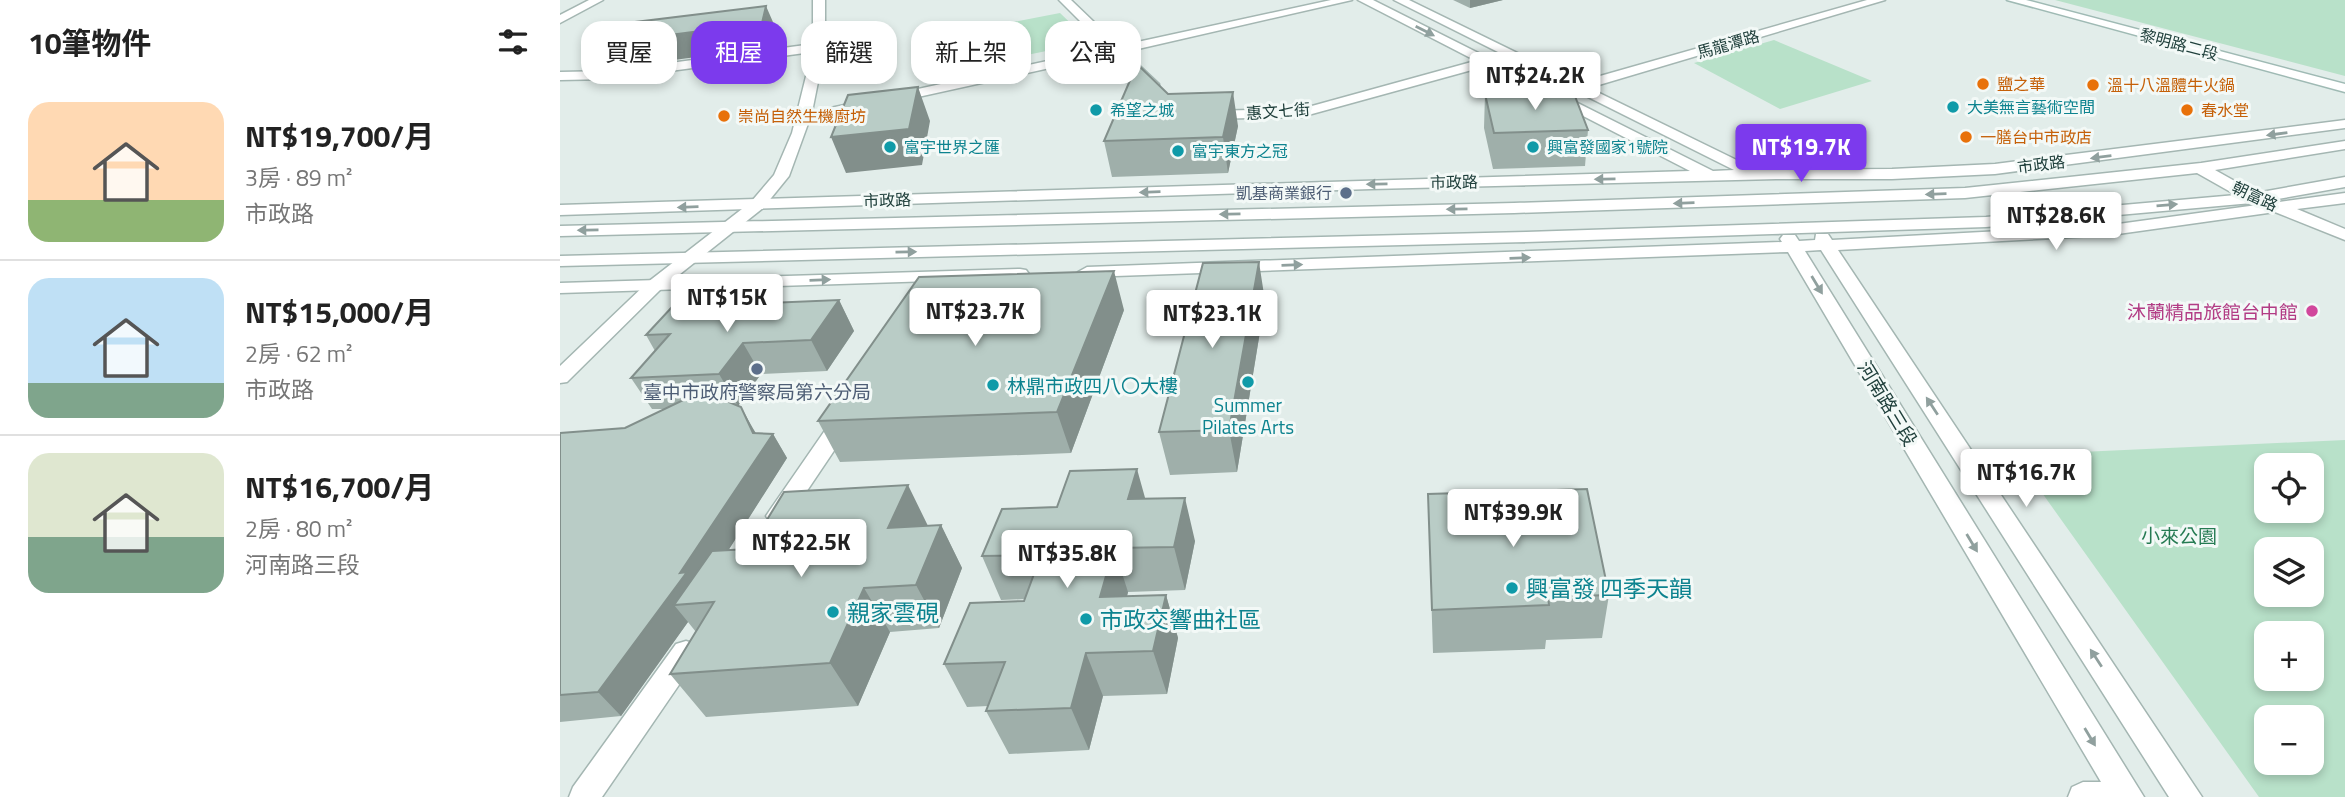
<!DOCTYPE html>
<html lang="zh-TW">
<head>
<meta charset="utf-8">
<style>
	body { margin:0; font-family:"Titillium Web","Noto Sans TC",sans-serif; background:#f2f2f2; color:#222; height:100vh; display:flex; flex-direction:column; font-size:26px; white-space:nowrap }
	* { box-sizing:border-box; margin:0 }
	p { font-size:23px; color:#767676 }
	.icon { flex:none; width:38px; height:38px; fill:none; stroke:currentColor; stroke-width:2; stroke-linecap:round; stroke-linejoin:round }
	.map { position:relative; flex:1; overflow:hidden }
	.panel { display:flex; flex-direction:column; background:#fff; width:560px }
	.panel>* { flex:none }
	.hud { position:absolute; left:21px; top:21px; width:665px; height:63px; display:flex; gap:14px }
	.controls { position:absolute; left:1694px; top:453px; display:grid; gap:14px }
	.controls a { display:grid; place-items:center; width:70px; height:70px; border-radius:14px; background:#fff; box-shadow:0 4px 10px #0003; font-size:35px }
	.price { position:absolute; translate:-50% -60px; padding:0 16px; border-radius:7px; background:#fff; color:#222; font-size:23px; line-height:46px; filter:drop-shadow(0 2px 4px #0008) }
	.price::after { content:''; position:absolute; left:50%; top:42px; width:21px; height:16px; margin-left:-10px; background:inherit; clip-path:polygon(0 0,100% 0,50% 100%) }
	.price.on { background:#7c3aed; color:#fff }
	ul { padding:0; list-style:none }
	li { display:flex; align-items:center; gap:21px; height:175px; padding:0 28px }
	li+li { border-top:2px solid #e0e0e0 }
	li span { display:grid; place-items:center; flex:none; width:196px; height:140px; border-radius:21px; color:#555 }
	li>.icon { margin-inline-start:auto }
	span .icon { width:84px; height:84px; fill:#fffc; stroke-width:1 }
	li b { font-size:30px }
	h2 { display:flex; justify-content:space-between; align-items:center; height:84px; padding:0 28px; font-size:30px }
	.tag { padding:0 24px; border-radius:21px; background:#fff; box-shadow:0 4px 10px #0003; font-size:24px; line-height:63px }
	.tag.on { background:#7c3aed; color:#fff }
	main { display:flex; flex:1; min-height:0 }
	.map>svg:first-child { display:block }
	.green { fill:#b8e1c9; fill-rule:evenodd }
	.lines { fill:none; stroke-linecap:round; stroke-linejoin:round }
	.minor-casing { stroke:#a4b6b2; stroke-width:3 }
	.tertiary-casing { stroke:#a4b6b2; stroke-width:3 }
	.secondary-casing { stroke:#9fbab4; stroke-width:3 }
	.minor { fill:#fff; fill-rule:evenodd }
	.tertiary { fill:#fff; fill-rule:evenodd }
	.secondary { fill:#fff; fill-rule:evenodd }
	.wall { fill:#9fafaa }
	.shaded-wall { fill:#828f8b }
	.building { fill:#b9ccc6; stroke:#828f8b; stroke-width:2 }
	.oneway { fill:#90a09e }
	.food-dot { fill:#e8710a; stroke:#f3f9f7; stroke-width:2.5 }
	.culture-dot { fill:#0f9aa8; stroke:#f3f9f7; stroke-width:2.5 }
	.service-dot { fill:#5c6f8a; stroke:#f3f9f7; stroke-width:2.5 }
	.hotel-dot { fill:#d1479c; stroke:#f3f9f7; stroke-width:2.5 }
	.labels { text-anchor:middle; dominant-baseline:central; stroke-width:6; stroke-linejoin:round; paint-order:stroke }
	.far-street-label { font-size:16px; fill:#20403c; stroke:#f3f9f7 }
	.far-food-label { font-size:16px; fill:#c56008; stroke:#f3f9f7; text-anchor:start }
	.far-culture-label { font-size:16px; fill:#0d838f; stroke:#f3f9f7; text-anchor:start }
	.far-service-label { font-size:16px; fill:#4e5e75; stroke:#f3f9f7; text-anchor:end }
	.hotel-label { font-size:19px; fill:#b23c85; stroke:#f3f9f7; text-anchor:end }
	.culture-label { font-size:19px; fill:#0d838f; stroke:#f3f9f7; text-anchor:start }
	.service-label { font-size:19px; fill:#4e5e75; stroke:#f3f9f7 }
	.street-label { font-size:19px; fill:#20403c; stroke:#f3f9f7 }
	.park-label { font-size:19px; fill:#267b53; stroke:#f3f9f7 }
	.near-culture-label { font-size:23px; fill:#0d838f; stroke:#f3f9f7; text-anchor:start }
</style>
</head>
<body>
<main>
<section class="panel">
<h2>10筆物件<svg class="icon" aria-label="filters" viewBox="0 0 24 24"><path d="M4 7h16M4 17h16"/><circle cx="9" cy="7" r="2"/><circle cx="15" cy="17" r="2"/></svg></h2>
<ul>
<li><span style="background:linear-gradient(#ffd9b3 70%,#8fb573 0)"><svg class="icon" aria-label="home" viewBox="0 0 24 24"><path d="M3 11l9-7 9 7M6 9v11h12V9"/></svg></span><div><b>NT$19,700/月</b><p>3房 · 89 m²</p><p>市政路</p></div></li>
<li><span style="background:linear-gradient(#bfe0f5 75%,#7fa58c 0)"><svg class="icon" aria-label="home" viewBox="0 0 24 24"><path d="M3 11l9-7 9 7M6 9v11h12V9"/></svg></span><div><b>NT$15,000/月</b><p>2房 · 62 m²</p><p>市政路</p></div></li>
<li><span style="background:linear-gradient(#dfe7d0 60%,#7fa58c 0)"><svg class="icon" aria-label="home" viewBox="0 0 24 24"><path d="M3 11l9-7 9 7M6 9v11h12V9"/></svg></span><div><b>NT$16,700/月</b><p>2房 · 80 m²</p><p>河南路三段</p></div></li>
</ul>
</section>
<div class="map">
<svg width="1785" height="797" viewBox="0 0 1785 797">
	<rect width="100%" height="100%" fill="#e2edea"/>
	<!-- green -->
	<path class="green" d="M1495,0H1785V76Z
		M500,13L530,42L419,65L396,33Z
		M1214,40L1312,81L1220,109L1134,63Z
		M1785,440V797H1699L1455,455ZM1706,466H1752V511H1706ZM1706,550H1752V595H1706ZM1706,634H1752V679H1706ZM1706,718H1752V763H1706Z"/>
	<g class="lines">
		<defs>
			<path id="minor" d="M29,0H43L0,23V15Z
				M253,0H265V47L252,112L547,48L499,0H511L559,46L771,0H792L565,52L599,84V90H589L553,54L249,121L229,176L203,208L100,290L7,382L0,383V366L88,282L191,202L214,175L232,133L252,52L50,79L0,80V72L50,71L253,44Z
				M1307,0H1325L1022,90L1017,91L1010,87L1012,84Z
				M926,58L932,62L930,65L741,117L648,119L641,115L648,111L741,109Z
				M285,411L293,413L296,418L226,522L218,525L210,522L206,516L210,510L277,413Z
				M126,641L136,644L140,652L136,660L42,797H9L13,787L116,644Z"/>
			<path id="tertiary" d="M798,0H813L1153,171L1174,170L834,0H849L1197,170L1332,169L1435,164L1785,120V128L1435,174L1332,179H1216L811,189L0,215V205L1130,171Z
				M1785,141V149L1655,170L1696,193L1785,177V187L1712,200L1719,202L1785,193V203L1737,209L1785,229V240L1715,212L1551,235L1278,250L1642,797H1609L1261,250L1245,251L1584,797H1508L1512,787L1523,782H1541L1228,252L527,277L518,272L527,267L1222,242L1220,239L1223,235H1235L1239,241L1255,240L1256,234H1268L1272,240L1551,225L1697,205L1692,203L1426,227L966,242L0,266V256L966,232L1426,217L1676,195L1637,173L1405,198L954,213L0,236V226L954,203L1405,188L1641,163Z
				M460,269L466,270L469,274L466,278L0,293V283Z"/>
			<path id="secondary" d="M1447,0H1466L1785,84V92Z"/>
		</defs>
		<!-- minor casing -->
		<use href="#minor" class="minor-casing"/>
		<!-- tertiary casing -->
		<use href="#tertiary" class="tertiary-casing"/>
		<!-- secondary casing -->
		<use href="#secondary" class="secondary-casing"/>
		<!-- minor -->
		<use href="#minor" class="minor"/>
		<!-- tertiary -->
		<use href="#tertiary" class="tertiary"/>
		<!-- secondary -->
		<use href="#secondary" class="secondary"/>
	</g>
	<!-- wall -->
	<path class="wall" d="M893,0H943L910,8Z
		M608,94L678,126L668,173L552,177L544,141Z
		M925,94L1028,130L1025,166L933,169L924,128Z
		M279,300L294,331L267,371L201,374L178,406H176L196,433L213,434L227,458L168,550L189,549L368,526L381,525L402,568L379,628L330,632L298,706L146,717L110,674L136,632L128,622L61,716L0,722V433L65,428L105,409H92L71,378L95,351L86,335Z
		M705,301L677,472L610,475L599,432Z
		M564,310L511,453L280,462L258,421Z
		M868,494L1049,595L1042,638L986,640L985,649L873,653Z
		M586,499L635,541L625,590L568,592L567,596L606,595L618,638L607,694L543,696L529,750L449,754L426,711L428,706L407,707L384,664L464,601L465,599L441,600L422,556L497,507Z"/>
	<!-- shaded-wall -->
	<path class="shaded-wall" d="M910,0H943L910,8Z
		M206,6L216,29L212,47L69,66L56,42Z
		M358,87L370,121L362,165L286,173L271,137Z
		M673,92L678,126L668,173L663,137Z
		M699,262L705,301L677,472L669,430Z
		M554,271L564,310L511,453L497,412Z
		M279,300L294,331L267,371L251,340Z
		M183,343L201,374L178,406L159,374Z
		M181,407L195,432L203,448L213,434L227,458L142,592L114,605L128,622L61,716L38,692L120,573L193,433Z
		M577,469L589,512L568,499Z
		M348,485L369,528H328Z
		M625,498L635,541L625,590L614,547Z
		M381,525L402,568L379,628L356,585Z
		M554,548L568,592L556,640L540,597Z
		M304,588L330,632L298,706L270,663Z
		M606,595L618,638L607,694L593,651Z
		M526,653L543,696L529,750L511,708Z"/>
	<!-- building -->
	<path class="building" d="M206,6L202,23L56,42L67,23Z
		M577,64L608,94L673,92L663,137L544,141Z
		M358,87L349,129L271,137L288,95Z
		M1013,91L1028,130L934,133L925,94Z
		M699,262L669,430L599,432L643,263Z
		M554,271L497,412L258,421L359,277Z
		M279,300L251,340L183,343L159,374L71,378L110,334L86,335L112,307Z
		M142,391L181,407L193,433L213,434L120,573L127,572L38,692L0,695V433L65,428Z
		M577,469L568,499L625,498L614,547L554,548L540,597L606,595L593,651L526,653L511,708L426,711L445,662L384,664L410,603L464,601L481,555L422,556L442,509L497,507L510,471Z
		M348,485L328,528L381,525L356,585L304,588L270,663L110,674L154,602L114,605L152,551L189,549L224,492Z
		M1027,489L1049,595L988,597L989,605L872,610L868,494Z"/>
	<!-- one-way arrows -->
	<defs><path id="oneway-solid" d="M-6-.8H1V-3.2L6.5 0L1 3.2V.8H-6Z" transform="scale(1.75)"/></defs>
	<g class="oneway">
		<use href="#oneway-solid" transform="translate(865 31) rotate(27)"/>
		<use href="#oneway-solid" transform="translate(1717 134) rotate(172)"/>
		<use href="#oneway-solid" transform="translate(1541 157) rotate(173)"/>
		<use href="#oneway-solid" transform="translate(1045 179) rotate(179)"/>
		<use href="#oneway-solid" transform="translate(817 184) rotate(179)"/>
		<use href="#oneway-solid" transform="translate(590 192) rotate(178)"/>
		<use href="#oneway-solid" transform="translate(1376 194) rotate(178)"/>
		<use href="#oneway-solid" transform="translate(1124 203) rotate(178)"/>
		<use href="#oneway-solid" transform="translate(1607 205) rotate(-5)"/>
		<use href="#oneway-solid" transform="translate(128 207) rotate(178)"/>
		<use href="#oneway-solid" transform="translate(897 209) rotate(179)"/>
		<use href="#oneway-solid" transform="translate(670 214) rotate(179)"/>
		<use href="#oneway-solid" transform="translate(28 230) rotate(179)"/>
		<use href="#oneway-solid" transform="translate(346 252) rotate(-1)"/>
		<use href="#oneway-solid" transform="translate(960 258) rotate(-2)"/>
		<use href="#oneway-solid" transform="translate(732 265) rotate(-2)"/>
		<use href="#oneway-solid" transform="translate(260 280) rotate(-2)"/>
		<use href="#oneway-solid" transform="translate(1257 285) rotate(59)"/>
		<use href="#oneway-solid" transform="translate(1372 406) rotate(-123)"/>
		<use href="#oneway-solid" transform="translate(1412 543) rotate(59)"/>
		<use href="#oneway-solid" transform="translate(1536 658) rotate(-123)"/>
		<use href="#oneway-solid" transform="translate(1530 737) rotate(59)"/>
	</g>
	<!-- markers -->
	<g class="food-dot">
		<circle cx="1423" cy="84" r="7"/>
		<circle cx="1533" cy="85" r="7"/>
		<circle cx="1627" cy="110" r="7"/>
		<circle cx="164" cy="116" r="7"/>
		<circle cx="1406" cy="137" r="7"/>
	</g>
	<g class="culture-dot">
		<circle cx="1393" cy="107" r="7"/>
		<circle cx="536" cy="110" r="7"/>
		<circle cx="330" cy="147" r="7"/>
		<circle cx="973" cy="147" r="7"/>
		<circle cx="618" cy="151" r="7"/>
		<circle cx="688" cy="382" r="7"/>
		<circle cx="433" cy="385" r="7"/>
		<circle cx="952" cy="588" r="7"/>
		<circle cx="273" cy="612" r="7"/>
		<circle cx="526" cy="619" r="7"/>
	</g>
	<g class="service-dot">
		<circle cx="786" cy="193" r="7"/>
		<circle cx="197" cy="369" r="7"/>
	</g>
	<circle class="hotel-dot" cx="1752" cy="311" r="7"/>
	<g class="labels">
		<!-- far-street labels -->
		<g class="far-street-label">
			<text transform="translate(1168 44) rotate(-16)">馬龍潭路</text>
			<text transform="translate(1619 44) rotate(15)">黎明路二段</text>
			<text transform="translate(718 111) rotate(-4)">惠文七街</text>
			<text transform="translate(1481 164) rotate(-7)">市政路</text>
			<text transform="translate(894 182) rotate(-1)">市政路</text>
			<text transform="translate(1695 196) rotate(25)">朝富路</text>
			<text transform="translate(327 200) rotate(-2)">市政路</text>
		</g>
		<!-- far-food labels -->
		<g class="far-food-label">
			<text x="1437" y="84">鹽之華</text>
			<text x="1547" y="85">溫十八溫體牛火鍋</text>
			<text x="1641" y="110">春水堂</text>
			<text x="178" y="116">崇尚自然生機廚坊</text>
			<text x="1420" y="137">一膳台中市政店</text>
		</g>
		<!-- far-culture labels -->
		<g class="far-culture-label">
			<text x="1407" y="107">大美無言藝術空間</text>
			<text x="550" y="110">希望之城</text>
			<text x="344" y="147">富宇世界之匯</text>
			<text x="987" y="147">興富發國家1號院</text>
			<text x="632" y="151">富宇東方之冠</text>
		</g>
		<!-- far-service labels -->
		<g class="far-service-label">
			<text x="772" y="193">凱基商業銀行</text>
		</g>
		<!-- hotel labels -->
		<g class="hotel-label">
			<text x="1738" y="311">沐蘭精品旅館台中館</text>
		</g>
		<!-- culture labels -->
		<g class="culture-label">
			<text x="447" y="385">林鼎市政四八〇大樓</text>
			<text x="688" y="404" text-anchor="middle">Summer<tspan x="688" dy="22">Pilates Arts</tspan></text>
		</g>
		<!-- service labels -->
		<g class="service-label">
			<text x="197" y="391">臺中市政府警察局第六分局</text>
		</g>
		<!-- street labels -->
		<g class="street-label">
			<text transform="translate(1328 403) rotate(59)">河南路三段</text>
		</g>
		<!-- park labels -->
		<g class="park-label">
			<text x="1619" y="535">小來公園</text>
		</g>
		<!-- near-culture labels -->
		<g class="near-culture-label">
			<text x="966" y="588">興富發 四季天韻</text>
			<text x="287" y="612">親家雲硯</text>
			<text x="540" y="619">市政交響曲社區</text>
		</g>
	</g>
</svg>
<div class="controls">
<a><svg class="icon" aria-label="locate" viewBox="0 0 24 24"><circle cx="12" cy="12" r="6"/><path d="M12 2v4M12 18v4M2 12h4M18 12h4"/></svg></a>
<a><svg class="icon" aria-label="layers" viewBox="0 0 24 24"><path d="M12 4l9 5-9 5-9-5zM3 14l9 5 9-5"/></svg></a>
<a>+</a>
<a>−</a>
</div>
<b class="price" style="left:975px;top:112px">NT$24.2K</b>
<b class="price on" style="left:1241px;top:184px">NT$19.7K</b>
<b class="price" style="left:1496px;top:252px">NT$28.6K</b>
<b class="price" style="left:167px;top:334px">NT$15K</b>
<b class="price" style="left:415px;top:348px">NT$23.7K</b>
<b class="price" style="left:652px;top:350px">NT$23.1K</b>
<b class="price" style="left:1466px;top:509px">NT$16.7K</b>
<b class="price" style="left:953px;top:549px">NT$39.9K</b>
<b class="price" style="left:241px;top:579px">NT$22.5K</b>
<b class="price" style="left:507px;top:590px">NT$35.8K</b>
<div class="hud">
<a class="tag">買屋</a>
<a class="tag on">租屋</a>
<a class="tag">篩選</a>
<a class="tag">新上架</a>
<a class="tag">公寓</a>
</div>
</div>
</main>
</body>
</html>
